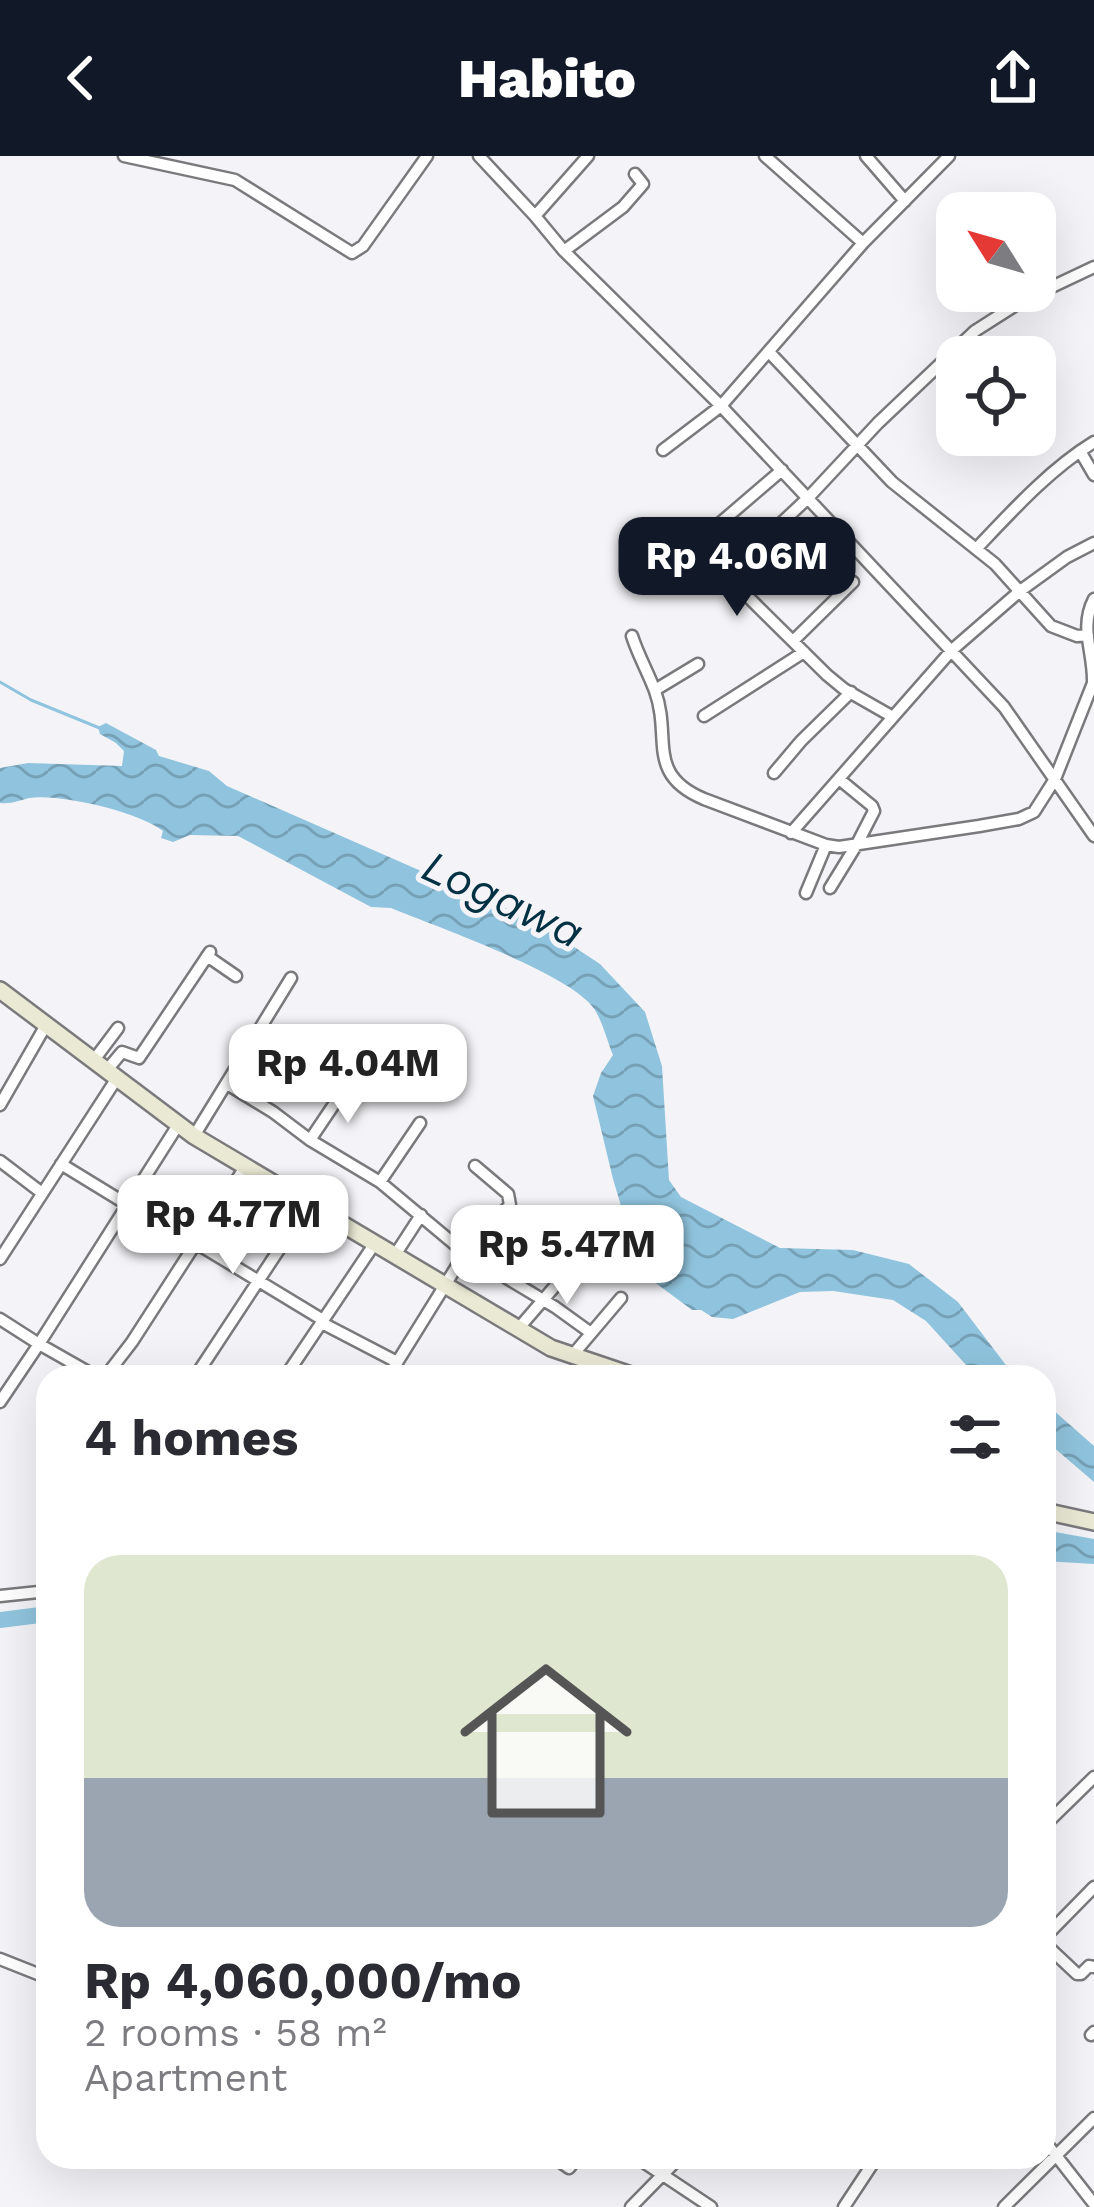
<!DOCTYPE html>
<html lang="en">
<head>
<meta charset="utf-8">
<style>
	body { margin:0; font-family:"Work Sans",sans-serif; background:#f7f7f7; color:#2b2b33; height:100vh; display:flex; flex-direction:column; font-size:45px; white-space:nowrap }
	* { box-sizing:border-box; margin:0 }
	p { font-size:39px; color:#7c7c81 }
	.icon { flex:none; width:66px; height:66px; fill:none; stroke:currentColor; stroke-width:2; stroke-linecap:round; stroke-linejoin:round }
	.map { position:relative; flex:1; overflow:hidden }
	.drawer { position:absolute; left:36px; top:1209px; width:1020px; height:804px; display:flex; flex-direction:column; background:#fff; border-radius:36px; box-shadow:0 12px 48px #0002 }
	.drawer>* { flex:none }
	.needle { width:78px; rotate:307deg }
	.controls { position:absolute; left:936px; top:36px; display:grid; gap:24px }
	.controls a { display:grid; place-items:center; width:120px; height:120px; border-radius:24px; background:#fff; box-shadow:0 12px 48px #0002; font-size:60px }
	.price { position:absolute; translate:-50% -102px; padding:0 27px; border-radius:24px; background:#fff; color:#222; font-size:39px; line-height:78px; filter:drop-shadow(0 3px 6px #0008) }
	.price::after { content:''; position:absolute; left:50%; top:72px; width:36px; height:27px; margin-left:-18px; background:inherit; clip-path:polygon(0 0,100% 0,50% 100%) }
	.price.current { background:#111827; color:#fff }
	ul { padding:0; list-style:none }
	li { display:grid; align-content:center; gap:24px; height:636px; padding:0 48px }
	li+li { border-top:3px solid #e1e1e2 }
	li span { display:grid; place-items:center; height:372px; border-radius:36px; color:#555 }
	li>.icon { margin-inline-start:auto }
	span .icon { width:216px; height:216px; fill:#fffc; stroke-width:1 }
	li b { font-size:51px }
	h2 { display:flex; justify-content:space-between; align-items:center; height:144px; padding:0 48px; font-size:51px }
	header { display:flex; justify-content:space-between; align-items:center; height:156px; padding:0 48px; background:#111827; color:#fff; font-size:54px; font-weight:800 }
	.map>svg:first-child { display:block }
	.water { fill:url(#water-waves) }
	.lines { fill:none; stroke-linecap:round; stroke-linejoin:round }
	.stream { stroke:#90c4de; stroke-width:3 }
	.river { stroke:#90c4de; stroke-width:16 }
	.street-casing { stroke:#7a7a7d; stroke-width:15 }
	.secondary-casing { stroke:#7a7a7d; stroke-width:20 }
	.street { stroke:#fff; stroke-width:10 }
	.secondary { stroke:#eae9d4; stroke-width:15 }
	.labels { text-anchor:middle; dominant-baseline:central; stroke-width:10; stroke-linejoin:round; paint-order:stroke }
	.water-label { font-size:45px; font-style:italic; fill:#023143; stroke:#f4f4f8 }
</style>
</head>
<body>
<header><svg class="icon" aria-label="back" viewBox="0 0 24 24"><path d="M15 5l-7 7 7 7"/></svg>Habito<svg class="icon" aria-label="share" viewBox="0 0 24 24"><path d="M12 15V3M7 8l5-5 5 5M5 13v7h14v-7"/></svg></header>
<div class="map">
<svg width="1094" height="2051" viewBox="0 0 1094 2051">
	<defs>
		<pattern id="water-waves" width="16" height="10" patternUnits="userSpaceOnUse" patternTransform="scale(3)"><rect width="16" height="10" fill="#90c4de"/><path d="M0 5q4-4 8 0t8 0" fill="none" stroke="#76a0b5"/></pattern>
	</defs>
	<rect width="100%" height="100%" fill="#f4f4f8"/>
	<!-- water -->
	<path class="water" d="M106,567L156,594L159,600L209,615L227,630L535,765L600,808L645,856L662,910L669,1024L681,1041L780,1092L853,1094L909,1108L958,1146L1015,1221H977L926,1165L893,1144L833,1135L800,1136L733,1163L712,1161L701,1154H692L657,1128L639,1110L613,1023L593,940L601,917L613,899C607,885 603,867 595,854C573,818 434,770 391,752L371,751L238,680L190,679L173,686L161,682L163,675C140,656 59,637 29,642C17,645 13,648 0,647V612L28,607L122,610L124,595L116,587L100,578L98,571Z
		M1044,1246L1094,1290V1326L1044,1283Z
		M1044,1374L1094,1383V1408L1044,1405Z"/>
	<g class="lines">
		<!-- stream -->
		<path class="stream" d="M0,526L31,544L102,573"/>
		<!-- river -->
		<path class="river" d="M0,1464L48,1458"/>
		<defs>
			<path id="street" d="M124,0L235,24L352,97L363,90L427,0
				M479,0L535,60L564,95L721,250L863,87L949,0
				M765,0L863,87
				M866,0L905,45
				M535,60L588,0
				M564,95L623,51L643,28L635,18
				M770,197L892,326L995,408L1051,470L1077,480L1088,479
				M663,294L721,250L1004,551L1094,680
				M1080,295L1094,319
				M719,368L782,314
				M976,393C1012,355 1050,313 1094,286
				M818,411L843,380
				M632,480C638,499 648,516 655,535C672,582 645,618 704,643L826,689L839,691L979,670L1019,663L1034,656L1055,623L1093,527C1094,496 1079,472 1094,443
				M793,485L853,426
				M655,534L698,508
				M704,560L804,496
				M893,561L844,533L827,519L733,426L728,420L730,415L808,342L878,267L975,175L1022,145L1094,111
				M774,617L801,585L851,536
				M791,677L952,494L1020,435L1067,401L1094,387
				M830,732L857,688L874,655L872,650L839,623
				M806,737L826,689
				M207,800L236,820
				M94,904L118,872
				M107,914L122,896L139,902L210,796
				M227,928L273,956L310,984L380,1026L465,1097L555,1151L591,1177
				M0,949L46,869
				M194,980L291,822
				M310,984L347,929
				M0,1005L42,1037
				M61,1008L128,1049
				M380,1026L420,967
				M130,1047L323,1164
				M395,1099L421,1059
				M0,1103L117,922
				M503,1120L523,1090
				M0,1163L39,1188L178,969
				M322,1167L397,1206
				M518,1173L581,1100
				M571,1201L621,1142
				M105,1221L132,1186L245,1011
				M195,1221L309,1048
				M285,1221L375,1087
				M388,1221L465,1097L510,1049L508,1038L475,1010
				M0,1246L39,1188L97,1221
				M0,1440L48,1435
				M1044,1670L1094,1621
				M1044,1782L1094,1731
				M1044,1787L1077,1818H1081L1089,1810L1094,1811
				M0,1803L48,1822
				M1091,1879L1094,1876
				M1044,1916L1048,1912
				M1044,1984L1094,2048
				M553,2001L569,2012L578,2001
				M636,2001L711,2051
				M631,2051L680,2001
				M844,2051L877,2001
				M1004,2051L1094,1962"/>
			<path id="secondary" d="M0,834L194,980L551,1192L637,1221
				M1044,1355L1094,1366"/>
		</defs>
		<!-- street casing -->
		<use href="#street" class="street-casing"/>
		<!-- secondary casing -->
		<use href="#secondary" class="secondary-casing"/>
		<!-- street -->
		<use href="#street" class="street"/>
		<!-- secondary -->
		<use href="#secondary" class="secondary"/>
	</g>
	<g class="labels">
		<!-- water labels -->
		<g class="water-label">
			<text transform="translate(503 743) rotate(25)">Logawa</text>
		</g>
	</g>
</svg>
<div class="controls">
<a><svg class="needle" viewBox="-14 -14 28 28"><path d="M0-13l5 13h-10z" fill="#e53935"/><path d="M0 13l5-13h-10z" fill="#7c7c81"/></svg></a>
<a><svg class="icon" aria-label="locate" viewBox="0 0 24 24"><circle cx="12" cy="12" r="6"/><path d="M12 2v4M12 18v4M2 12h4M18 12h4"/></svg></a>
</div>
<b class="price current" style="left:737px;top:463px">Rp 4.06M</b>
<b class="price" style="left:348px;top:970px">Rp 4.04M</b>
<b class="price" style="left:233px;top:1121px">Rp 4.77M</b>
<b class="price" style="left:567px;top:1151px">Rp 5.47M</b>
<section class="drawer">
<h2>4 homes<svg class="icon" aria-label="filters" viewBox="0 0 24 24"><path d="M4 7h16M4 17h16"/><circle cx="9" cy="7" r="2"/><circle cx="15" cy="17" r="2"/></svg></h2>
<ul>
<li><span style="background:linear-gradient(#dfe7d0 60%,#9aa5b1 0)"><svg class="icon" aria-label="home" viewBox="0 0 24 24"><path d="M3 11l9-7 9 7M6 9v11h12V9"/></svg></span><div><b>Rp 4,060,000/mo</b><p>2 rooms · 58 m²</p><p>Apartment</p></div></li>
</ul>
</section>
</div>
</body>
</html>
